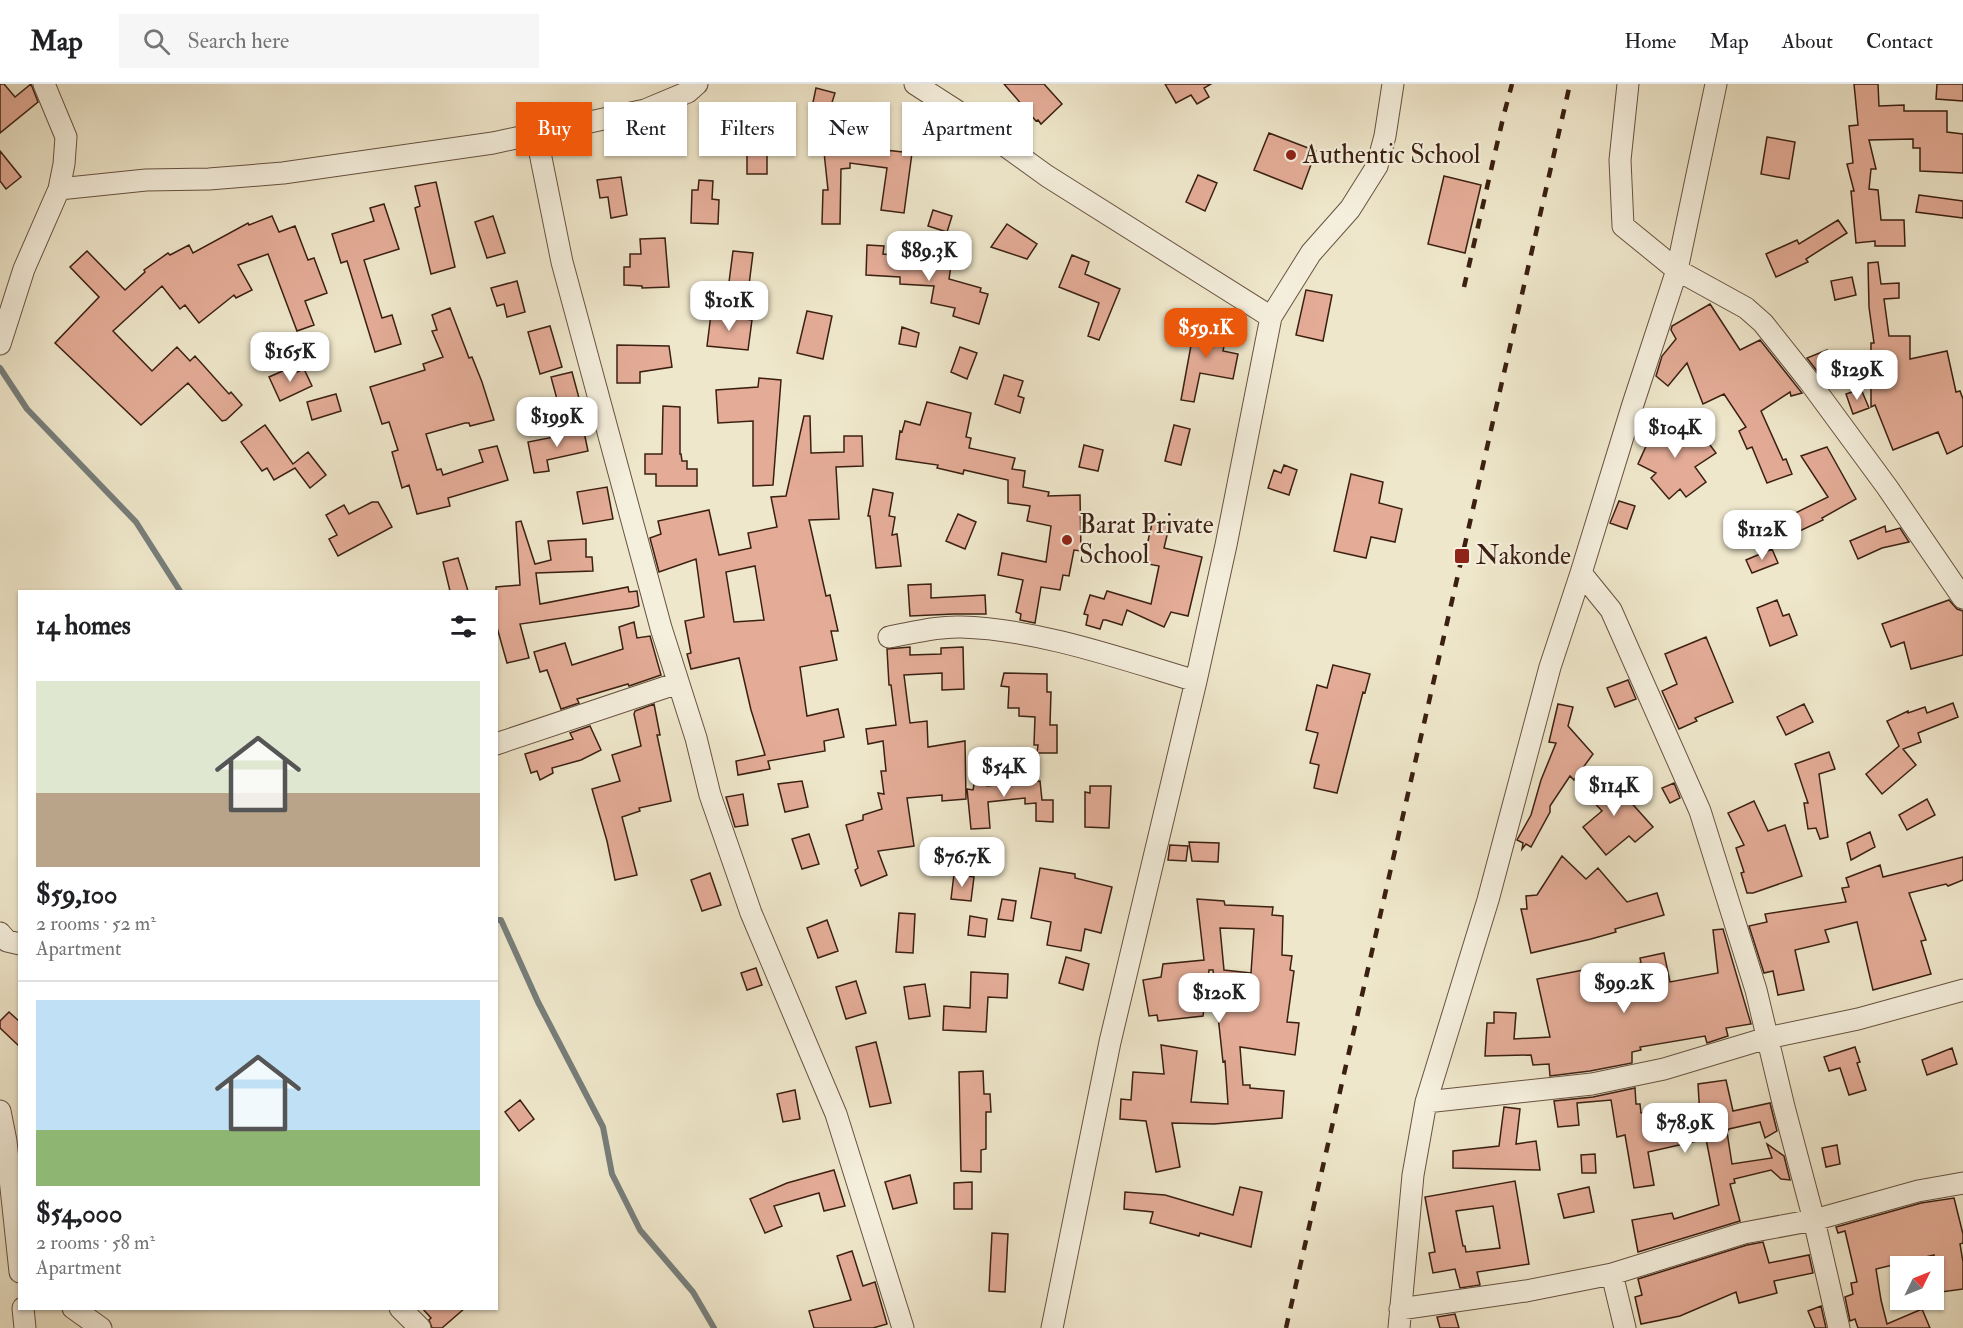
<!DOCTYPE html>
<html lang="en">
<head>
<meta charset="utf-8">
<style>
	body { margin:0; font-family:"IM FELL Double Pica",serif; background:#f6f6f6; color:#202124; height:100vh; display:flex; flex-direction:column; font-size:22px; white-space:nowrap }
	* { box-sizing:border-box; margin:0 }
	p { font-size:20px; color:#757577 }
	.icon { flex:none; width:33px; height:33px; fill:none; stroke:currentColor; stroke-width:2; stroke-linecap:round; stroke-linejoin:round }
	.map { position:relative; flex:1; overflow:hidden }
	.sheet { position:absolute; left:18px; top:506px; width:480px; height:720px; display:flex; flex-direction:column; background:#fff; border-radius:0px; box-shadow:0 2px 4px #0004 }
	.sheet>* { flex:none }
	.top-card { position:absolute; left:516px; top:18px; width:570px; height:54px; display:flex; gap:12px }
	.needle { width:39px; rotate:47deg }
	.tools { position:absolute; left:1890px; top:1172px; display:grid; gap:12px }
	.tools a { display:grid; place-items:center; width:54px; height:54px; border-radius:0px; background:#fff; box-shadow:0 2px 4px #0004; font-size:30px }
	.price { position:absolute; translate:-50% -51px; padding:0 14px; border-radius:12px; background:#fff; color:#222; font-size:20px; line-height:39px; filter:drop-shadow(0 2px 3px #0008) }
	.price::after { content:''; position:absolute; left:50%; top:36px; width:18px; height:14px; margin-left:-9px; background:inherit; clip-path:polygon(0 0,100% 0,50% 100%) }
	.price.current { background:#ea580c; color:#fff }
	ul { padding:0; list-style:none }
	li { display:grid; align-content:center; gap:12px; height:318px; padding:0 18px }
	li+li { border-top:2px solid #e0e0e0 }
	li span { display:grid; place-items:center; height:186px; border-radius:0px; color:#555 }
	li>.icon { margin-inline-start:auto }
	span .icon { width:108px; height:108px; fill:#fffc; stroke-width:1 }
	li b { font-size:26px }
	h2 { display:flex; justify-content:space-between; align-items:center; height:72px; padding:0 18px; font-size:26px }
	.chip { padding:0 21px; border-radius:0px; background:#fff; box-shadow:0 2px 4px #0004; font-size:21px; line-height:54px }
	.chip.current { background:#ea580c; color:#fff }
	header { display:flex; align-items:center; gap:36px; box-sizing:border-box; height:84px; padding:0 30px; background:#fff; border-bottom:2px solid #e0e0e0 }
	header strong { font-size:28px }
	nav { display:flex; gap:33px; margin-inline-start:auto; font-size:21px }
	.search { width:420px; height:54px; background:#f6f6f6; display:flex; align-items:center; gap:15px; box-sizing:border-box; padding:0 21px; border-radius:0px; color:#757577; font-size:22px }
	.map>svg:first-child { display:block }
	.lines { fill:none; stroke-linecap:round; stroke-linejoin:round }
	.stream { stroke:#777e7b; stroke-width:6 }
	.building { fill:#e4ac97; stroke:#3b2012; stroke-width:1.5; fill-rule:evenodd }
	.minor-casing { stroke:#685240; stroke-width:23 }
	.minor { stroke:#f5efdd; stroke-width:21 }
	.rail { stroke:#3b2012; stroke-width:4.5; stroke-dasharray:10 10; stroke-linecap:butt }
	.poi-dot { fill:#8f2418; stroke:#f5efdd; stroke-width:2 }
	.labels { text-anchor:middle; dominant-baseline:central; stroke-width:4.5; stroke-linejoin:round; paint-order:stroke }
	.poi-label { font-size:26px; fill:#3b2012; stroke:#f5efdd; text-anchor:start }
</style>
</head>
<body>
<header>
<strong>Map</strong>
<div class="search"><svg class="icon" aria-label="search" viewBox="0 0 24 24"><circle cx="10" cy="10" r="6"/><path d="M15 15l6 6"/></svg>Search here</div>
<nav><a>Home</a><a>Map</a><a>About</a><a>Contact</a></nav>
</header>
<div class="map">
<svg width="1963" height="1244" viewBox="0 0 1963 1244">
	<rect width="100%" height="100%" fill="#efe7cb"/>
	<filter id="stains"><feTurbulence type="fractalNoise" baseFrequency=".00333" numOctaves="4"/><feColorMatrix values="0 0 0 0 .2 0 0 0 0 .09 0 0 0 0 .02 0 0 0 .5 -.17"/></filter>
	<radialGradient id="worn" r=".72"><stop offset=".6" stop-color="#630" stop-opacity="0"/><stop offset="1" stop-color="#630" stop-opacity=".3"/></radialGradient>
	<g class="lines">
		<!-- stream -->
		<path class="stream" d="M0,284L27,325L136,438L180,507
			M496,836H501L538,918L603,1043L612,1090L640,1146L693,1208L714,1244"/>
	</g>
	<!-- building -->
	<path class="building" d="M0,0H4L15,13L31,0L38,18L0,49Z
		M1004,0H1044L1062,20L1041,40L1038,36L1036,37Z
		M1165,0H1211L1204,4L1209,13L1197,20L1191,11L1176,19Z
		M1854,0H1878L1879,22L1904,21V27H1947V48L1963,50V89L1920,87V64H1913V55L1869,56L1876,85H1871L1869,105L1878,106L1881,136H1904L1905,162H1875V157L1856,159L1851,107H1854L1847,80L1853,79L1849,42L1858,41Z
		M1937,0H1963V17L1936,15Z
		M816,4L835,9L828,31L811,28Z
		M921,19L934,27L917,57L903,51Z
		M846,47L848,62L912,69L904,129L881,126L887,84L850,79V84L841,85L840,140H822L823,106H828L822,49Z
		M1269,49L1316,67L1302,105L1254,86Z
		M1767,53L1795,58L1789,95L1761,90Z
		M747,63H767V90H747Z
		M0,67L21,93L6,105L0,97Z
		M1198,91L1217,99L1205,127L1186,118Z
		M1444,92L1481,101L1465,169L1428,160Z
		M621,93L627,131L611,134L608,113L600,114L597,96Z
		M699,96L713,97L712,115L719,116L718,140L691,139L692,106H698Z
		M436,98L455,183L431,190L415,124L420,122L415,102Z
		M1919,111L1963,117V134L1916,128Z
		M384,120L399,165L364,176L382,234L392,231L401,260L375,268L347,177L341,179L332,150L374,137L370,124Z
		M933,126L952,132L947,148L928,142Z
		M272,132L279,148L295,142L308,176L314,174L327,209L305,217L314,241L297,247L268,170L238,181L252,206L236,214L234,211L199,239L185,221L180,225L162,202L113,247L152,287L177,263L190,277L195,272L229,310L231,308L242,321L226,336L222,337L188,299L141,341L55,259L99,213L70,183L87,167L125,206L145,188L144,186L168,169L170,171L189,161L193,169L248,139L249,141Z
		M493,132L505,169L487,174L475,138Z
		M1838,136L1847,149L1806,175L1808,178L1776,193L1766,170L1797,156L1799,160Z
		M1007,140L1037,160L1027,175L991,163Z
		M665,154L669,203L642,204V202L624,201V183H630V170H641L640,155Z
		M867,161L884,162L883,170L923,173V178L951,182L949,195L981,204L980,208L988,210L979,240L953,232L955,224L931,219L934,202L900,200V193L866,191Z
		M733,167L753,169L749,201L729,198Z
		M1072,171L1089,178L1085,190L1120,205L1099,256L1088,252L1099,219L1059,203Z
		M1878,178L1881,200L1899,199V214L1884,215L1889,252H1910V275L1947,267L1956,308L1960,307L1963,315V362L1947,370L1938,348L1893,366L1875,321L1871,323V259H1874L1869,223L1868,179Z
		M1852,193L1856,211L1835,216L1831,197Z
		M517,197L525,228L507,233L504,220L497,222L491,204Z
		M1306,206L1332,211L1323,257L1296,251Z
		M1710,220L1740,266L1760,256L1802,309L1791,312L1790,308L1761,327L1783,376L1786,375L1792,390L1767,399L1752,363L1747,365L1739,347L1746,343L1724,310L1703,320L1687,279L1668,302L1656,292L1662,272L1676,255L1671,246L1672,242Z
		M450,224L469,274L472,273L482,298L494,336L470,342L469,339H465L426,350L437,386L441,385L443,391L483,378L479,366L497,362L508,396L448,414L450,422L417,430L409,401L402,404L392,368L398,366L389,338L382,340L370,303L425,286L423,280L443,273L432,247L437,246L432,231Z
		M807,227L832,232L823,275L797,269Z
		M711,230L752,236L748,266L707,262Z
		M1196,234L1216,237L1212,260L1224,262L1223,267L1238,270L1233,295L1200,289L1194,318L1181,316Z
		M550,242L562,283L540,290L528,248Z
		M902,243L919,249L916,263L899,260Z
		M617,261L669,262L672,283L640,288V299H617Z
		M960,263L977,269L967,295L951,288Z
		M1827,266L1840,296L1827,300L1807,274Z
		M294,282L297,288L304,285L312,302L280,317L269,293Z
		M572,288L579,314L558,319L551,293Z
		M1004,291L1023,297L1018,312L1024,314L1020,329L995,320Z
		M759,294L781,296L773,401L753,402V337L718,339L716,306L758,303Z
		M1861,305L1869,324L1853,330L1846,310Z
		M336,310L341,327L312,336L307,318Z
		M927,318L971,329L966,353L971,354L969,364L1015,374L1012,385L1025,387L1023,403L1049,408L1048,412L1080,411L1081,467L1074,466L1069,492L1063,491L1060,506L1041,503L1035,539L1020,536L1021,530L1016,528L1023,496L998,491L1002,469L1046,478L1051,442L1027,437L1030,422L1008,419V396L964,386L963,390L937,384L938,381L896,375L900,347L902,348L905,337L920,341Z
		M663,322L680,323V370H681L682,377H687V385H697V402H656V390H645V370H662Z
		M804,332H810L811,369L844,368V352H862L863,382L836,383L839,435L809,436L826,512L830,511L838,547H831L837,576L800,583L807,632L838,625L844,653L824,657L825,667L768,677L770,685L738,691L736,677L765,671L751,626L739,574L691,585L687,570L691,569L685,537L704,533L696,475L659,488L650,454L661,450L658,437L709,426L719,471L751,464L748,449L777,443L771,413L786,412ZM755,482L764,536L734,538L726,488Z
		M1644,339L1678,355L1696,342L1716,369L1695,383L1706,398L1686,413L1680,405L1669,415L1651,394L1656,389L1638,380L1647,360L1636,354Z
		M265,341L293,380L308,368L326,391L310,404L295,384L274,396L267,384L262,387L241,358Z
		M1174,341L1190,345L1181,381L1165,377Z
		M583,343L588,367L547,376L549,387L534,389L528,358L564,351V347Z
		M1084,361L1103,366L1098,387L1079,383Z
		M1827,363L1856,415L1822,434L1823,436L1787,453L1779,437L1828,413L1801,372Z
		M1284,381L1297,386L1289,411L1268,404L1274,386L1281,389Z
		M1351,390L1383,398L1379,419L1402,425L1395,458L1371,453L1366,474L1334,467Z
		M607,403L613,435L583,440L577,408Z
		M873,405L893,409L889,432L895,433L892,451L897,450L901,482L876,484L870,432H868Z
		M1619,417L1635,422L1627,445L1610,439Z
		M372,418H378L392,443L338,472L329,455L337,451L326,431L344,421L349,430Z
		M958,430L976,438L965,465L946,457Z
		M1153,435L1170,439L1164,464L1202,473L1188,532L1171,528L1164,543L1127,526L1122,541L1106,536H1103L1100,545L1086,541L1088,531L1084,530L1090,511L1104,515L1107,507L1151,520L1159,482L1143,479Z
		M521,437L535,480L551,476L548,457L586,455V473H592L593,487L536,489L540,520L628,503L629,508L637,507L639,522L632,524L520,540L529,574L507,579L496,540V503L520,501L516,438Z
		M1885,442L1886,448L1900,444L1909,458L1882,464L1858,475L1850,457Z
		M1772,465L1778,479L1752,489L1746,476Z
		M458,474L468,507H450L443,478Z
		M931,500V514L985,511L986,530H954L910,532L908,501Z
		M1777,516L1783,532L1789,530L1797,551L1770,562L1757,524Z
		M1949,516L1957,525L1963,527V571L1911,585L1904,558L1891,563L1882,540Z
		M634,538L637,554L650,552L661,591L629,602L628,600L577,615L579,619L561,625L547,586L540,588L534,568L565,559L572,581L623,565L619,543Z
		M1706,553L1733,618L1695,634L1697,637L1679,645L1662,607L1677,600L1665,570Z
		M910,563V571L941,570V564L963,563L964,605L942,606V589L904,591L910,639L927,637L928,663L965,657L966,715L942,717V711L907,714L914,762L878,767L887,791L861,802L855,786L858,784L846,741L863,736V731L882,725L878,709L884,710L881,687H886L883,657L868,660L866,645L896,641L891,601H889L887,565Z
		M1333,581L1370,590L1365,609L1363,608L1337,709L1314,704L1319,681L1310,679L1318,649L1306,646L1317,601L1327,604Z
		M1004,589L1047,590V608H1051L1050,641H1057V669H1037L1038,661H1034L1035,633L1019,632V624H1008L1009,603L1001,602Z
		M1628,596L1636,615L1615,623L1607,604Z
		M1953,619L1958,633L1918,649L1921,658L1903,665L1916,681L1882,710L1866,690L1899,662L1887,637L1908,627V629L1925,623L1927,629Z
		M654,620L660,651H657L671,717L639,724L640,727L622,733L637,791L615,796L607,757L592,705L620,697L612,671L641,662L634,630L635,627Z
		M1558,620L1573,623L1568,642L1593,670L1574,696L1570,692L1550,722V728L1531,763L1526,760L1522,765L1523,759L1517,756L1531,731L1541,696L1556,659L1549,658Z
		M1804,620L1813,638L1786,651L1777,633Z
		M590,642L601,666L581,676L552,684L553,689L540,696L537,687L531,689L525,670L573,655L570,649Z
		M1829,668L1835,685L1819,690L1828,753L1820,755L1816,744L1808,745L1804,719H1808L1795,680Z
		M980,670L984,671L987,702L1040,697L1042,716H1053V738L1036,737V719L1025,720V714L988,718L990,744L971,745L967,705L973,706Z
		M1602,686L1653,743L1635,758L1629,752L1606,771L1583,743L1602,727L1589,713Z
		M802,697L808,723L785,728L778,700Z
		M1674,699L1680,714L1670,719L1662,704Z
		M1090,702H1111L1109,744L1085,743V708L1090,709Z
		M743,710L748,741L735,743L726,713Z
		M1927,715L1935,731L1907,746L1899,731Z
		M1754,717L1768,747L1785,741L1802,792L1753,809H1747L1741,789L1744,788L1736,764L1744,761L1728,729Z
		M1870,748L1875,763L1851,776L1847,759Z
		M809,750L819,780L802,785L792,755Z
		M1189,758L1219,759L1218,778L1192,777Z
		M1170,761L1188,762L1186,777L1168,776Z
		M1562,772L1586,795L1598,784L1627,818L1657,809L1664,831L1615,845L1616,848L1591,855L1531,869L1521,825H1527L1526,812L1537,811Z
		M1963,773V796L1948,802L1946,800L1909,809L1926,856L1921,857L1931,890L1873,906L1857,838L1825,846L1829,858L1795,866L1804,906L1778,911L1773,887L1764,889L1749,842L1767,838L1765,830L1846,818L1842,804L1849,803L1846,794L1880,781L1883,793Z
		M1040,784L1075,790V794L1112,803L1101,849L1085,845L1081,867L1047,861L1051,838L1031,834Z
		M710,789L721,821L702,827L691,796Z
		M954,790L974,793L971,817L951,815Z
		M1002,815L1016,817L1013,837L998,835Z
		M1197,815L1224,817L1225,821L1273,823L1272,831L1283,832L1282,871L1292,872L1290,886L1294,887L1287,938L1299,939L1295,971L1240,963L1243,1001H1250V1004L1284,1007L1282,1034L1214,1040L1172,1039L1180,1083L1156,1088L1146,1037L1120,1035L1121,1015L1131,1016L1133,988L1164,990L1161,961L1197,967L1191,1018L1228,1020L1225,977L1223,978L1213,886H1209L1203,932L1158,937L1157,931L1149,932L1143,896L1161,893L1163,880L1204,876ZM1220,844L1254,845L1251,889L1224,886Z
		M899,829L915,830L913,869L896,868Z
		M970,832L987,835L985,853L968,851Z
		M827,836L838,867L818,874L807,844Z
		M1723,845L1751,940L1726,944L1728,952L1707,959L1705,952L1640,963L1641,966L1632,968V979L1590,987L1550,992L1549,980L1533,981L1531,971L1485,972L1487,939H1494V928L1516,929L1514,955L1550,953L1537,895L1599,883L1600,888L1641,879L1640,874L1664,869L1670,898L1718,889L1713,846Z
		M1066,873L1089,880L1083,906L1059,899Z
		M756,884L762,901L747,906L741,889Z
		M971,888L1008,890L1007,914L988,913L986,948L943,946L944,922L970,924Z
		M856,897L866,929L846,935L836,903Z
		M925,900L930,932L909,935L904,903Z
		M9,928L20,938V963L0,944V937Z
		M876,958L891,1019L870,1023L856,963Z
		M1855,963L1860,978L1857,979L1866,1006L1849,1011L1840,984L1829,987L1824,973Z
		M1952,964L1957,980L1927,991L1922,976Z
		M983,987L984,1010H990L991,1028H986V1065L981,1066V1088L961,1087L959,988Z
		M1726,996L1733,1027L1770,1019L1777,1047L1765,1054L1760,1038L1729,1045L1727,1048L1732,1080L1772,1074L1767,1060L1784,1072L1790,1096L1781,1095L1771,1086L1734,1095L1735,1099L1730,1100L1740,1137L1638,1168L1632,1136L1672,1129L1674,1135L1719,1121L1706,1055L1648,1068L1654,1101L1634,1104L1625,1051L1617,1053L1611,1016L1577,1019L1579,1041L1558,1043L1554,1017L1593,1013L1635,1004L1636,1020H1640L1641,1029L1656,1027L1658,1043L1700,1033L1698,1000Z
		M795,1006L800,1035L783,1038L777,1010Z
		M520,1016L534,1035L519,1047L505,1028Z
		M1504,1023L1520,1025L1516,1060L1536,1057L1540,1086L1453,1084V1067L1499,1062Z
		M1837,1061L1840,1080L1826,1083L1822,1064Z
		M1595,1070L1596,1089H1582L1581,1071Z
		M834,1086L845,1122L824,1127L819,1109L774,1122L782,1142L765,1149L750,1115L787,1099Z
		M910,1091L917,1119L893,1125L885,1098Z
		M1515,1097L1529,1180L1477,1188L1480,1201L1460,1204L1455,1185L1433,1189L1429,1169L1435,1168L1425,1113ZM1493,1122L1500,1164L1466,1168L1465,1162H1463L1456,1127Z
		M972,1098V1125H954V1099Z
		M1240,1103L1262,1108L1251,1163L1200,1149L1199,1152L1150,1139L1153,1128L1124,1125L1125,1108L1165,1111L1233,1131Z
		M1589,1103L1594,1128L1564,1134L1558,1110Z
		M1954,1114L1963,1150V1159L1960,1160L1963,1178V1205L1934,1209V1171L1876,1185L1881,1216L1887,1240L1922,1225L1930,1244H1858L1855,1235L1850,1237L1845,1213L1853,1210L1851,1199L1857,1198L1845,1147L1838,1149L1836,1143L1921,1119Z
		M992,1149L1008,1150L1005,1208L989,1207Z
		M1763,1158L1769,1179L1809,1171L1813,1189L1774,1197L1777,1209L1739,1219L1736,1208L1680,1232L1641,1240L1635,1213L1642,1211L1638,1195L1747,1161Z
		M852,1167L863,1202L875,1198L887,1240L873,1244H814L809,1227L851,1216L837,1172Z
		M1821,1222L1826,1244H1815L1808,1227Z
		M422,1224H465L442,1244H432L429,1236L431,1234Z
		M1455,1230L1459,1244H1440L1437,1233Z"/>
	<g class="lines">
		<defs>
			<path id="minor" d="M915,0L957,27L1047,92L1271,233
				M1628,0L1620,76L1623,142L1677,186L1746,224L1763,239L1809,297L1887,403L1963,514
				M536,49L562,178L661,544L696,654L710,711L751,829L836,1030L903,1244
				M59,105L146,96L209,95L283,89L493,59L645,26L688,8L697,0
				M0,260L24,185L59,105L64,80L66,53L44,0
				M1581,489L1611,526L1700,727L1756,906L1784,1023L1814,1136L1839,1244
				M889,553C912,549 937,542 961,543C1038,545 1122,575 1196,597
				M496,660L678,599
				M0,849L7,857L20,860
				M1426,1018L1592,1000L1664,985L1767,954L1858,935L1963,906
				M0,1027L6,1057L20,1188
				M1612,1190L1625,1244
				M23,1224L25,1244
				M73,1224L101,1244
				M400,1224L420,1244
				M1400,1225L1526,1207L1612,1190L1744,1149L1814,1136L1918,1107L1963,1099
				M1052,1244L1110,958L1196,597L1226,461L1271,233L1311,169L1350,125L1377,82L1385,52L1393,0
				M1399,1244L1413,1091L1426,1018L1488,816L1550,583L1581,489L1633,320L1677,186L1716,0"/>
		</defs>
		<!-- minor casing -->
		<use href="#minor" class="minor-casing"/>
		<!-- minor -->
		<use href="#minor" class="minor"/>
		<!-- rail -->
		<path class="rail" d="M1464,203L1504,30L1512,0
			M1286,1244L1570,0"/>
	</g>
	<!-- markers -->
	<g class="poi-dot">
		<circle cx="1291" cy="71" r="6"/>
		<circle cx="1067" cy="456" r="6"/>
		<rect x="1454" y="464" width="16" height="16" rx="3"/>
	</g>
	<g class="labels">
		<!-- poi labels -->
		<g class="poi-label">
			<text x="1303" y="71">Authentic School</text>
			<text x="1079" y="441">Barat Private<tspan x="1079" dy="30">School</tspan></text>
			<text x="1476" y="472">Nakonde</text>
		</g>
	</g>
	<rect width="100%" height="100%" filter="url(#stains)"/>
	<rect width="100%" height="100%" fill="url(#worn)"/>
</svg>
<div class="tools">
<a><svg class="needle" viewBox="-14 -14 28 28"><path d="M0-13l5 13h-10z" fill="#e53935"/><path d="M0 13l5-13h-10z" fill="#757577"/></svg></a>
</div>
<b class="price" style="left:929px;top:198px">$89.3K</b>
<b class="price" style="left:729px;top:248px">$101K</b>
<b class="price current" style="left:1206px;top:275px">$59.1K</b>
<b class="price" style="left:290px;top:299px">$165K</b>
<b class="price" style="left:1857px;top:317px">$129K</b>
<b class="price" style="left:557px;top:364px">$199K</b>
<b class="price" style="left:1675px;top:375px">$104K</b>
<b class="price" style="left:1762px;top:477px">$112K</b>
<b class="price" style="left:1004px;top:714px">$54K</b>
<b class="price" style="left:1614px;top:733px">$114K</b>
<b class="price" style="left:962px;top:804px">$76.7K</b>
<b class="price" style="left:1624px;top:930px">$99.2K</b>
<b class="price" style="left:1219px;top:940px">$120K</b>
<b class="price" style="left:1685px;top:1070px">$78.9K</b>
<div class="top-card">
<a class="chip current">Buy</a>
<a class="chip">Rent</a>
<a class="chip">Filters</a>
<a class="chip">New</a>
<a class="chip">Apartment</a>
</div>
<section class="sheet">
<h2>14 homes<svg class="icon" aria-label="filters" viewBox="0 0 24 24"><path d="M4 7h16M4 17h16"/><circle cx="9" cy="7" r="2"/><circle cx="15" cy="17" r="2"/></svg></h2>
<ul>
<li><span style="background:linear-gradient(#dfe7d0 60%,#b9a48a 0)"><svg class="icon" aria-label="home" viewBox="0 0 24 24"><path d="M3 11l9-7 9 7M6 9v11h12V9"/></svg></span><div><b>$59,100</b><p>2 rooms · 52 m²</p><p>Apartment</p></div></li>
<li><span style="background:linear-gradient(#bfe0f5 70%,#8fb573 0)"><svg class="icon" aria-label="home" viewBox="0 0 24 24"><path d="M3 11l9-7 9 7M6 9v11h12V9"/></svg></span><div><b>$54,000</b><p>2 rooms · 58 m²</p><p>Apartment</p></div></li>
</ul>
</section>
</div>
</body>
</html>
